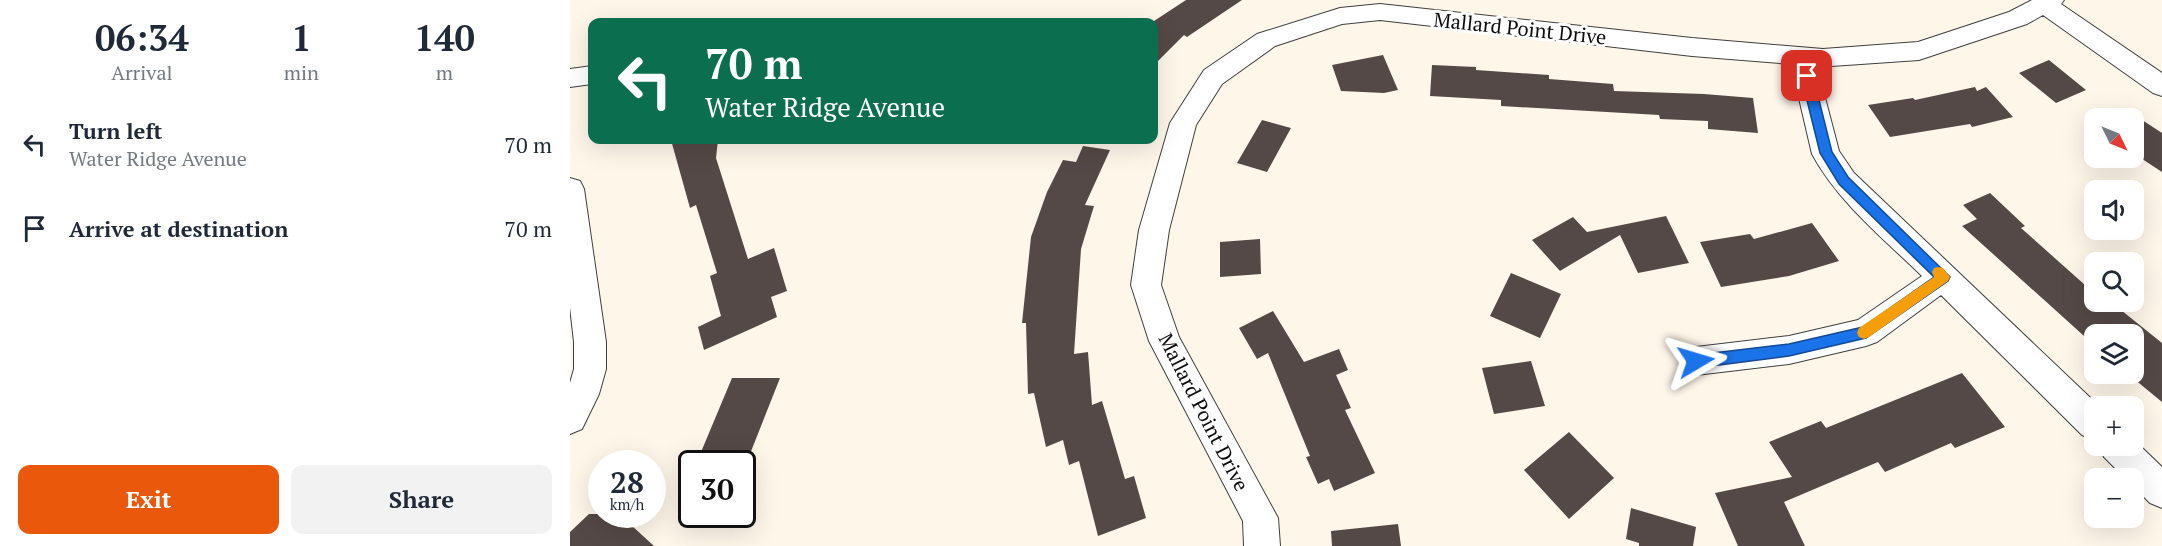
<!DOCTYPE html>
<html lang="en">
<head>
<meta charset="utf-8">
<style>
  body { margin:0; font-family:"PT Serif",serif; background:#f2f2f3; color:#1f2937; height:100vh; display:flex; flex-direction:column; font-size:22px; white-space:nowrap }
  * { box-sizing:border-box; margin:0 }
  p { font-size:20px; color:#747a83 }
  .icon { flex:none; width:33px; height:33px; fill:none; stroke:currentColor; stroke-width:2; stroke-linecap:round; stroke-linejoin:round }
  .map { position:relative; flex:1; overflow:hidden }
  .sheet { display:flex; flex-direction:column; background:#fff; width:570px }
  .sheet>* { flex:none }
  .guide { position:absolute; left:18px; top:18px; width:570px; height:126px; border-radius:12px; box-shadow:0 6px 24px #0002; background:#0b6e4f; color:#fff; overflow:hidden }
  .needle { width:39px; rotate:133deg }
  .fabs { position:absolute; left:1514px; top:108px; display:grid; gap:12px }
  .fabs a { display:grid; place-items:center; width:60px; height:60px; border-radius:12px; background:#fff; box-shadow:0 6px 24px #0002; font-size:30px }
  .speed { position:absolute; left:18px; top:450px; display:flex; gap:12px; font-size:30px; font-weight:700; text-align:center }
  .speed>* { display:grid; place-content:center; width:78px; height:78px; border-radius:50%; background:#fff; box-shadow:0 6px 24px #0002; line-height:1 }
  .speed small { font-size:15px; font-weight:400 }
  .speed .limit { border:3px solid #111; border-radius:9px; background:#fff; color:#111 }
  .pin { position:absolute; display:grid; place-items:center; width:51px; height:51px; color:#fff; margin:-26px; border-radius:12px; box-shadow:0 3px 9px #0006 }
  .me { position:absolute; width:66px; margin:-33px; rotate:83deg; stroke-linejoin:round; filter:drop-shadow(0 0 4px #0008) }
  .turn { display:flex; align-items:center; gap:21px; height:126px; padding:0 18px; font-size:27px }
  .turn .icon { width:78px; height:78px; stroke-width:2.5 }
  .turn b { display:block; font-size:42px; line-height:51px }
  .eta { display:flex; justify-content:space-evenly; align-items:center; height:102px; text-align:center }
  .eta b { font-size:36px; font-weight:800; line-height:42px }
  .button { display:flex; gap:12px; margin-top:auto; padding:12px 18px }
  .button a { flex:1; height:69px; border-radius:12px; background:#ea580c; color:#fff; font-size:24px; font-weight:800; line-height:69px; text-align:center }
  .button a+a { background:#f2f2f3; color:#1f2937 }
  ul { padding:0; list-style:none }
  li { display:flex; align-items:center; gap:18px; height:84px; padding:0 18px }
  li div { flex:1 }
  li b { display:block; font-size:22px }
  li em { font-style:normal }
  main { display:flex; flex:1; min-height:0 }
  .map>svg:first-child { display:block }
  .building { fill:#554947 }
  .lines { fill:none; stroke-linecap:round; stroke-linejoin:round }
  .street-casing { stroke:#3f3f3f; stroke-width:2 }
  .street { fill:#fff; fill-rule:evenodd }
  .route { fill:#1a73e8; stroke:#114b97; stroke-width:1.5 }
  .slow { fill:#f59e0b }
  .labels { text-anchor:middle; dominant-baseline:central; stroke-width:6; stroke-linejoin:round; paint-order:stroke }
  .street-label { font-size:20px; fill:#0c0c0c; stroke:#fff }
</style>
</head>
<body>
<main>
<section class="sheet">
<div class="eta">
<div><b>06:34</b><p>Arrival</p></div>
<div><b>1</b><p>min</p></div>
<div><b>140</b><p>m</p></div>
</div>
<ul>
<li><svg class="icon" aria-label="left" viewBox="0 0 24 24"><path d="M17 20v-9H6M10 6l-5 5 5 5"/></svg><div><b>Turn left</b><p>Water Ridge Avenue</p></div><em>70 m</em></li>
<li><svg class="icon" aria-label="arrive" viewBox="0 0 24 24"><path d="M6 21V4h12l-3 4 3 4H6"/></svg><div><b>Arrive at destination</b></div><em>70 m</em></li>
</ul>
<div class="button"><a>Exit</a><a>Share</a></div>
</section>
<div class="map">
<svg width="1592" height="546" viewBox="0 0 1592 546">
  <rect width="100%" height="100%" fill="#fff6ea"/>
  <path class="building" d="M 616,0 L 672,0 L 617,37 L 614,35 L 584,65 L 584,21 Z
    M 813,55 L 828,90 L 814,93 L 771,91 L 762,65 Z
    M 1479,60 L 1516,90 L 1486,103 L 1449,73 Z
    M 862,65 L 906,67 L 906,70 L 979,75 L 979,79 L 1043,84 L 1044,91 L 1134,94 L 1183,98 L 1188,133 L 1138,129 L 1138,121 L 1090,119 L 1089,115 L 931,106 L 931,100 L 860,96 Z
    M 1405,87 L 1407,91 L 1416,87 L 1443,117 L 1402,127 L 1400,124 L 1320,137 L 1298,105 L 1343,98 L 1345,100 Z
    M 1563,114 L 1592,133 L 1592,172 L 1563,153 Z
    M 692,120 L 721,128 L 697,172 L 667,163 Z
    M 101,140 L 148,140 L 146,158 L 178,259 L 204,248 L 217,291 L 201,297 L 207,317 L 134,350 L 128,327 L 151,316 L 140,276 L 147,273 L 126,205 L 120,208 Z
    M 513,146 L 540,150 L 515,205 L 524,206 L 511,249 L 504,354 L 518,352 L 522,405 L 532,401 L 555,479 L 564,476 L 576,518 L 528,536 L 509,461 L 499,465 L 493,440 L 476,447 L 464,393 L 458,394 L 456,323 L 452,323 L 461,237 L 477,192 L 493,160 L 506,162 Z
    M 1420,193 L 1455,226 L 1451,228 L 1524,293 L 1524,302 L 1541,302 L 1592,343 L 1592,402 L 1558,374 L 1563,374 L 1563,334 L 1524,334 L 1524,345 L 1392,226 L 1407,219 L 1393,205 Z
    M 1096,216 L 1119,263 L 1068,273 L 1050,235 L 990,271 L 962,240 L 1003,217 L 1017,232 Z
    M 1242,223 L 1269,261 L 1219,276 L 1151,287 L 1130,242 L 1180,234 L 1184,239 Z
    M 690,239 L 691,274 L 650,277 L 650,242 Z
    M 941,273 L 991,294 L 970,338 L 920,316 Z
    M 703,311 L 734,362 L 769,349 L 778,370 L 766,375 L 781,408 L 775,410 L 805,473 L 764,491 L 759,479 L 748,484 L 736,457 L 740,456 L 698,353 L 687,359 L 669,328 Z
    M 961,361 L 975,406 L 924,414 L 912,368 Z
    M 1392,373 L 1435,427 L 1385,448 L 1381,443 L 1315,472 L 1308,462 L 1214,502 L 1235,546 L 1168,546 L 1145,493 L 1222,477 L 1199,442 L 1251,421 L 1256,428 Z
    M 162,378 L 210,378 L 176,464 L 126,464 Z
    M 999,432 L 1044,478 L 999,519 L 954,470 Z
    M 1061,508 L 1126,527 L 1123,546 L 1069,546 L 1069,543 L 1056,539 Z
    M 19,514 L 49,514 L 84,546 L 0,546 L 0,532 Z
    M 828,524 L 831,546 L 762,546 L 761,531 Z"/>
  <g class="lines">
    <g class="street-casing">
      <path id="street" d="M 1462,0 L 1494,0 L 1491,4 L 1592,73 L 1592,96 L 1583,93 L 1473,15 L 1457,24 L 1349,60 L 1247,67 L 1269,151 L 1284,173 L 1529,406 L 1524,406 L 1524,440 L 1512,435 L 1371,295 L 1307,342 L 1296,346 L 1219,364 L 1126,375 L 1115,371 L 1110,361 L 1115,351 L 1126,347 L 1219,336 L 1288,320 L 1352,276 C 1313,238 1268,202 1242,154 L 1221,64 L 1122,56 L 810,20 L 772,24 L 705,46 L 652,84 L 626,125 L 599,230 L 591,285 L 609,337 L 708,518 L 710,546 L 674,546 L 673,521 L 579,341 L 561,285 L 569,230 L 600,123 L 634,70 L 687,34 L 770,8 L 810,4 L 1122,38 L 1253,49 L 1348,42 L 1439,12 Z
        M 22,66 L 22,84 L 0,87 L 0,69 Z
        M 0,178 L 10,181 L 14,189 L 36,342 L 36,369 L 29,394 L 12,429 L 0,434 L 0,383 L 4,369 L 4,342 L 0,307 Z
        M 1563,439 L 1592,467 L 1592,508 L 1580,503 L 1563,486 L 1563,478 L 1555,478 L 1534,457 L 1529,446 L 1563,446 Z"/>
    </g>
    <use href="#street" class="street"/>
  </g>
  <path class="route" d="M 1237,72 L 1243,76 L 1262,152 L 1278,177 L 1380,277 L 1378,281 L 1296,338 L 1219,356 L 1126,368 L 1121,366 L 1119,361 L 1121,357 L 1126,355 L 1219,344 L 1293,327 L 1364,277 L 1269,184 L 1250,153 L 1231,76 Z"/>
  <path class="slow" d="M 1368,267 L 1373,268 L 1380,277 L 1378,281 L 1299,337 L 1294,339 L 1289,337 L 1287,333 L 1289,328 L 1364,277 L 1362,272 L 1364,268 Z"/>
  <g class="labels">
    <g class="street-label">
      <text transform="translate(950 28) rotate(6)">Mallard Point Drive</text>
      <text transform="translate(634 412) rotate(63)">Mallard Point Drive</text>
    </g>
  </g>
</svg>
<div class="fabs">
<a><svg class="needle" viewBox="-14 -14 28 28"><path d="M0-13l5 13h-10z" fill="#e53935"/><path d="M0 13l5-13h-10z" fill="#747a83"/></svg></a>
<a><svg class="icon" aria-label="sound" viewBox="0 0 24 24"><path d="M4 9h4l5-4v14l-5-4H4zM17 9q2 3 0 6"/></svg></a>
<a><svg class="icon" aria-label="search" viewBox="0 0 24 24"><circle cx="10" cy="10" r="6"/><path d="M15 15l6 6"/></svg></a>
<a><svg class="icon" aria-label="layers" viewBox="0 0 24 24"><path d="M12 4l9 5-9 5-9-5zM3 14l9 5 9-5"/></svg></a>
<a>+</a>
<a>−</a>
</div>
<div class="speed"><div>28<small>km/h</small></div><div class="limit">30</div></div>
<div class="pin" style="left:1237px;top:76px;background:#d93025"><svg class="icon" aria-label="arrive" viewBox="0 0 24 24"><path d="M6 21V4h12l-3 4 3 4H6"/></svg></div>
<svg class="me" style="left:1126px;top:361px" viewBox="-20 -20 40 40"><path d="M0-17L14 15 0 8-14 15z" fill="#1a73e8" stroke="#fff" stroke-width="4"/></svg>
<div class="guide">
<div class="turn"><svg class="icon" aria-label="left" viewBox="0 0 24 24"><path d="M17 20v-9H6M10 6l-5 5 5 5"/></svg><div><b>70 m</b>Water Ridge Avenue</div></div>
</div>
</div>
</main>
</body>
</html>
